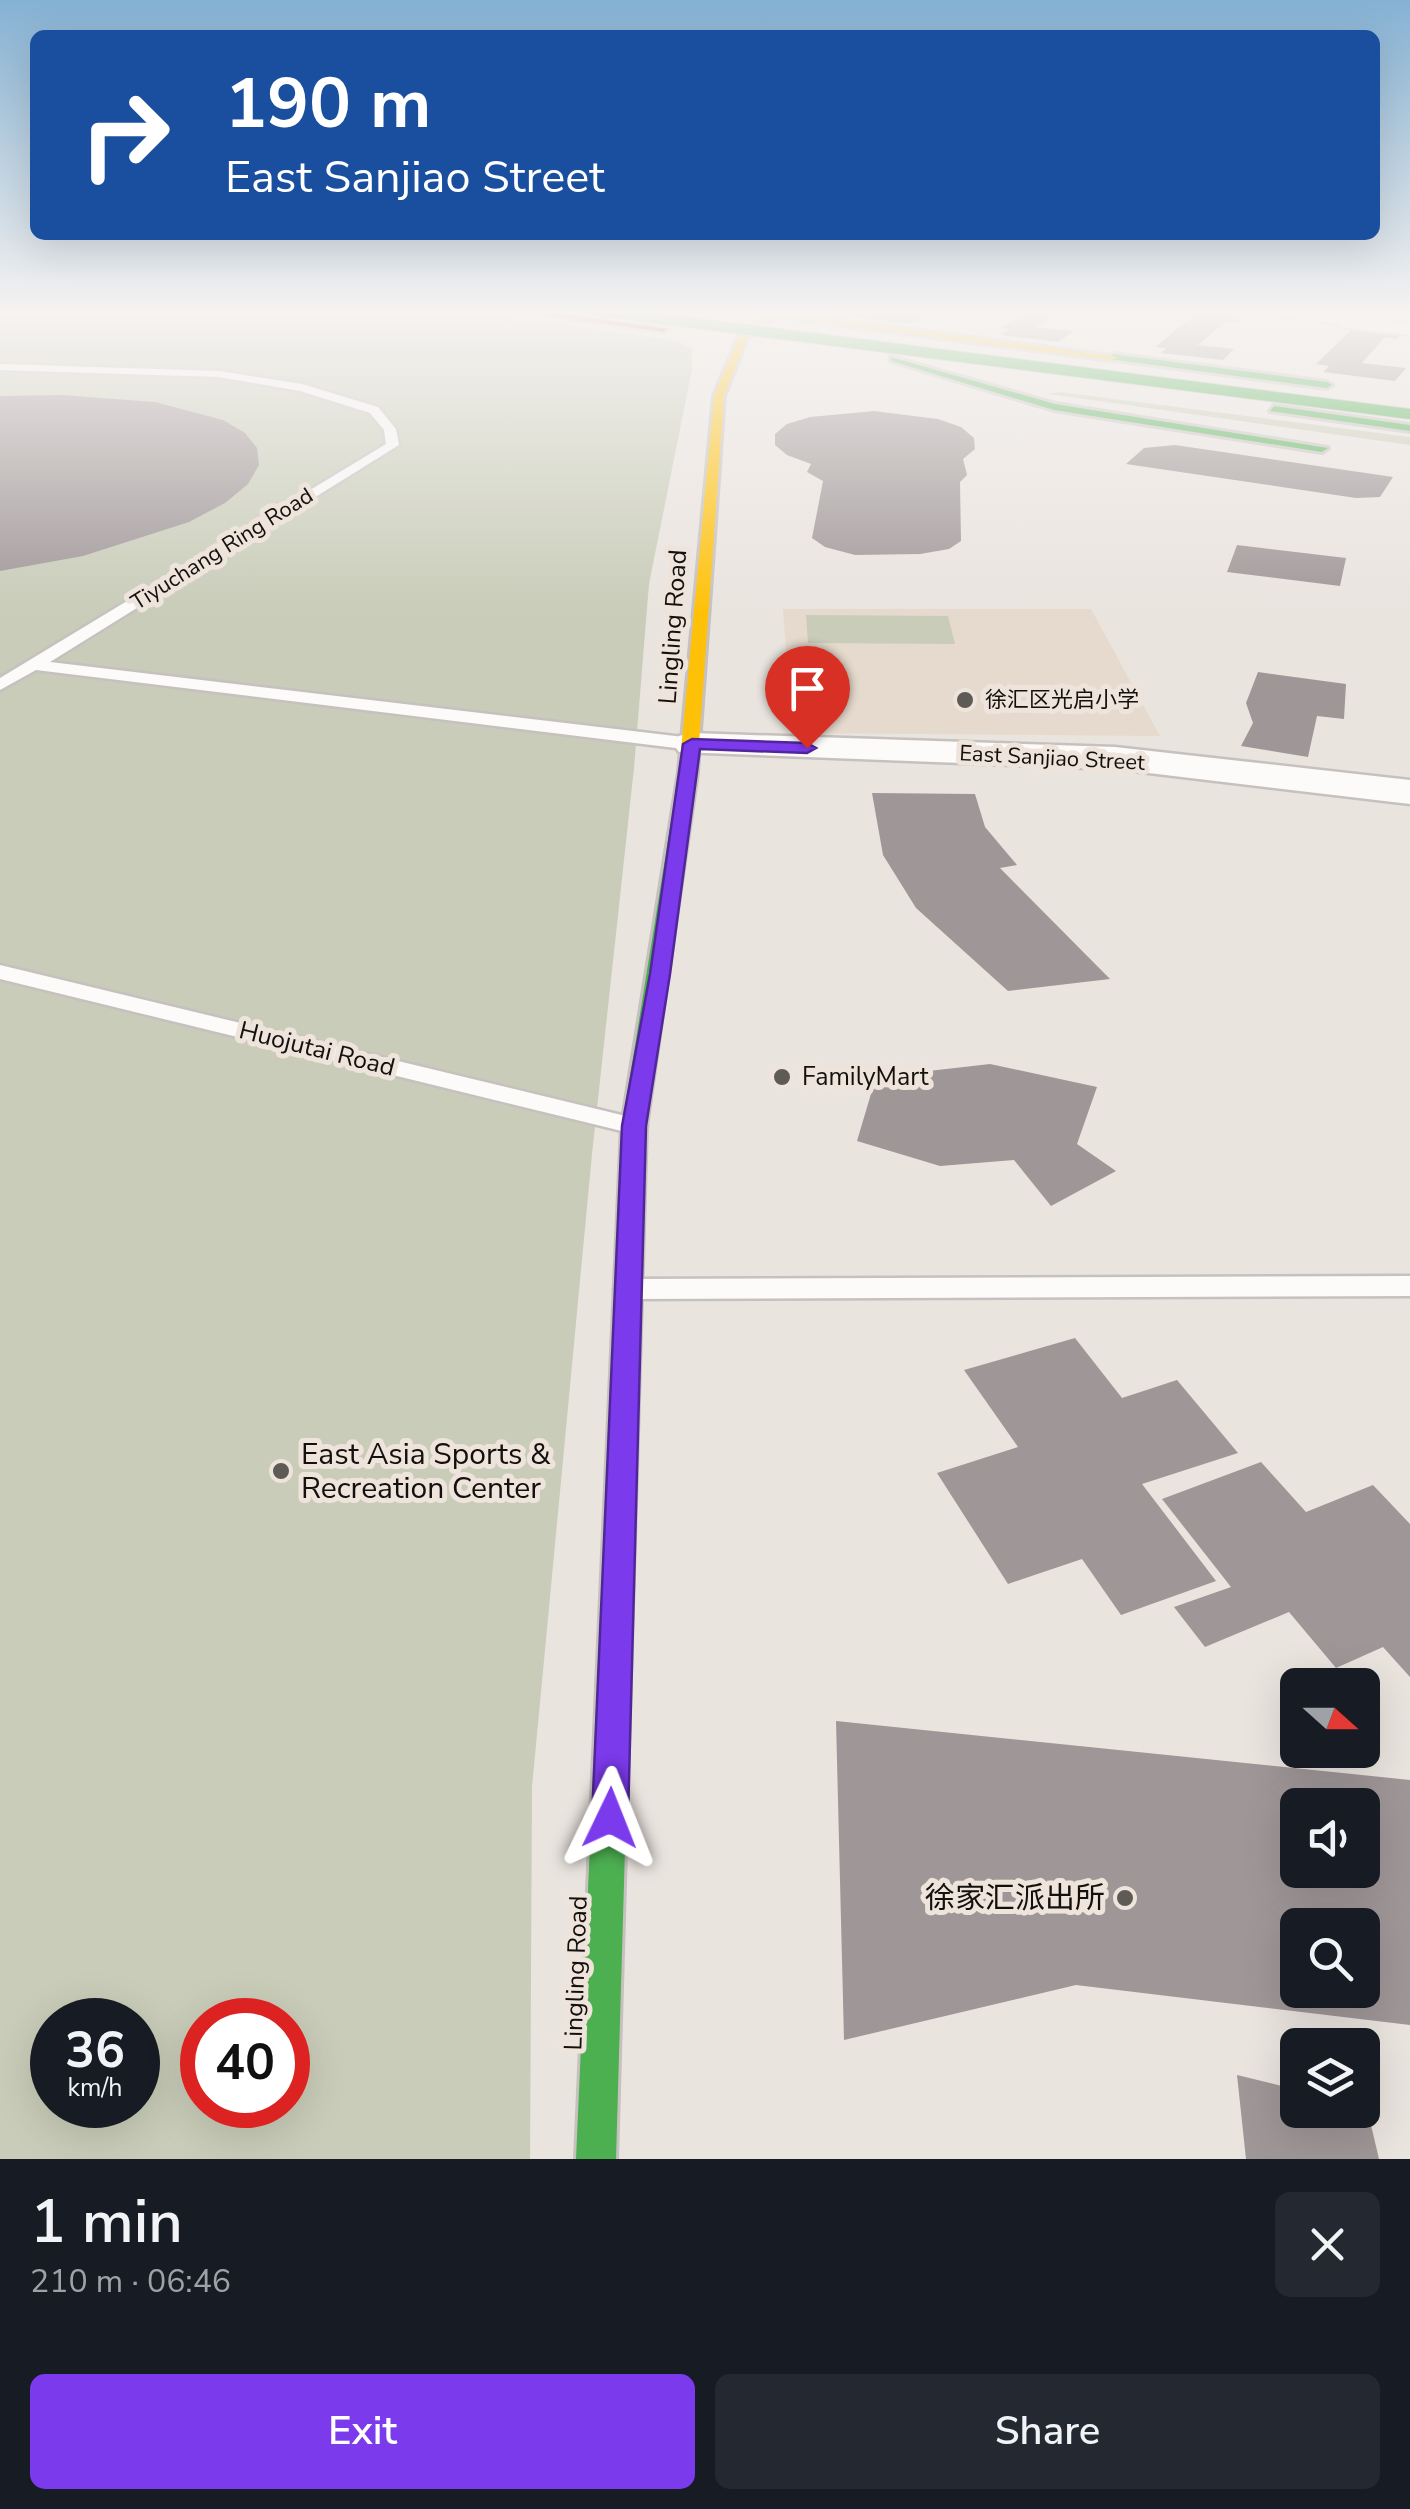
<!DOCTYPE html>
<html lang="en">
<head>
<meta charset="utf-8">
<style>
  body { margin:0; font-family:"Nunito Sans","Noto Sans SC",sans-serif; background:#242831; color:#f1f3f6; height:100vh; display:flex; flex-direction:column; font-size:38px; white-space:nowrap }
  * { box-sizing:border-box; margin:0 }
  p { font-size:32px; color:#9ea1a6 }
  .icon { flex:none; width:55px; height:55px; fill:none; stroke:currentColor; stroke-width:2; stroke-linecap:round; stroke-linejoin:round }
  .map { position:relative; height:2159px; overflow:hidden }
  .drawer { display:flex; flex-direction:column; background:#171b24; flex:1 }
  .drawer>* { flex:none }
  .hud { position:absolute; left:30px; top:30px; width:1350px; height:210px; border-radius:15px; box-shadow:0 10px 40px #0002; background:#1a4fa0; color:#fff; overflow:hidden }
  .needle { width:65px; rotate:111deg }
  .fabs { position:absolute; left:1280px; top:1668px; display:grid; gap:20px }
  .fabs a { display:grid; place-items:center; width:100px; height:100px; border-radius:15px; background:#171b24; box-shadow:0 10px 40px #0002; font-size:50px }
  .speed { position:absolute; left:30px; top:1998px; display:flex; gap:20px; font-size:50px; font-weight:700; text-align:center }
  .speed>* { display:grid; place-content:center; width:130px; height:130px; border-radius:50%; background:#171b24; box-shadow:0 10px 40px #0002; line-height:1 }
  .speed small { font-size:25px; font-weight:400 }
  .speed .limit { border:15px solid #d22; background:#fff; color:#111 }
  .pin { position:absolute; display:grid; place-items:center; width:85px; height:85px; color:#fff; margin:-102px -42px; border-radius:50% 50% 50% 0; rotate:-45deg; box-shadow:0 0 10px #0007 }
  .pin .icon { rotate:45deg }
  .me { position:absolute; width:110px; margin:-55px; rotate:2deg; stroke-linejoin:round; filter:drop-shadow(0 0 8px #0008) }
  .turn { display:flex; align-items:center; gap:35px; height:210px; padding:0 30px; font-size:45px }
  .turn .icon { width:130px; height:130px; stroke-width:2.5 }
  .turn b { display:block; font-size:70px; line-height:85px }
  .round { display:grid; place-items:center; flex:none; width:105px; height:105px; border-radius:15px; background:#242831 }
  .head { display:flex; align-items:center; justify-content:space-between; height:170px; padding:0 30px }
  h1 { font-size:60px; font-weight:600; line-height:75px }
  .cta { display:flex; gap:20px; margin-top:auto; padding:20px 30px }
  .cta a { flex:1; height:115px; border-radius:15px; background:#7c3aed; color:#fff; font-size:40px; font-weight:600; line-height:115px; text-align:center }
  .cta a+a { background:#242831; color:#f1f3f6 }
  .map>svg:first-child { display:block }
  .education { fill:#e5dacd }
  .green { fill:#c8ccb8; fill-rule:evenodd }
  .building { fill:#9f9697; fill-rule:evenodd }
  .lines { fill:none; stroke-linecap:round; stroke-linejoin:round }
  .lane-casing { stroke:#c6c1be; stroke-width:5 }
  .street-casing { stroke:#c6c1be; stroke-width:5 }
  .fast-casing { stroke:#c6c1be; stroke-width:6 }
  .slow-casing { stroke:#c6c1be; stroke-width:6 }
  .jam-casing { stroke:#c6c1be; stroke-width:6 }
  .lane { fill:#fcfbfa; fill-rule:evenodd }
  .street { fill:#fcfbfa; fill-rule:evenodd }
  .fast { fill:#4caf50; fill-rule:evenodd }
  .slow { fill:#ffc107; fill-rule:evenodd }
  .jam { fill:#c62828; fill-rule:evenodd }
  .fast-bridge-casing { stroke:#c6c1be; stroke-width:12; stroke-linecap:butt }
  .fast-bridge { stroke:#4caf50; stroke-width:10 }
  .route { fill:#7c3aed; stroke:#51269a; stroke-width:2.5 }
  .poi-dot { fill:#5e5a56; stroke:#eee4db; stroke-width:4 }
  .labels { text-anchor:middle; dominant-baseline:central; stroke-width:10; stroke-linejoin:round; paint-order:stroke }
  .far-street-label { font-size:22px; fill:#13100d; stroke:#eee4db }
  .far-poi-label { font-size:22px; fill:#13100d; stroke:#eee4db; text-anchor:start }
  .street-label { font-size:25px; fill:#13100d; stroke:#eee4db }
  .poi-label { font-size:25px; fill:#13100d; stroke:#eee4db; text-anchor:start }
  .near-poi-label { font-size:30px; fill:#13100d; stroke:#eee4db; text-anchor:start }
</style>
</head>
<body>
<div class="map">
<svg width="1410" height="2159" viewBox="0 0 1410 2159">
  <rect width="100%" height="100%" fill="#eae4df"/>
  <path class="education" d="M 783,609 L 1091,609 L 1160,736 L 792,733 Z"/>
  <path class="green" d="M 0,311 L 466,311 L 678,341 L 692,349 L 692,369 L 649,584 L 634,768 L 592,1154 L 532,1787 L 530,2159 L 0,2159 ZM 52,2020 L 138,2020 L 138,2105 L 52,2105 ZM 202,2020 L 288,2020 L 288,2105 L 202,2105 Z
    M 1060,392 L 1410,437 L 1410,445 L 1049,394 Z
    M 806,615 L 948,616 L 955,644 L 808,643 Z"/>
  <path class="building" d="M 862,311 L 901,311 L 927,314 L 910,324 L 852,317 Z
    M 1027,311 L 1060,311 L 1036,327 L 1074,331 L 1058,342 L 1001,335 L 1010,329 L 1000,328 Z
    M 1198,312 L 1243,317 L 1238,322 L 1226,321 L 1198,345 L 1234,349 L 1223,360 L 1161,353 L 1166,348 L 1155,347 Z
    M 1352,329 L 1401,334 L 1397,339 L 1385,337 L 1362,363 L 1406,368 L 1395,381 L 1323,372 L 1329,366 L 1316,364 Z
    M 62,395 L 155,402 L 223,420 L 245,433 L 257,448 L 259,465 L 248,484 L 225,503 L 189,522 L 83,556 L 0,571 L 0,396 Z
    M 874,411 L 938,419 L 961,427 L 974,438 L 975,449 L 963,459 L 967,475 L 960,482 L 961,541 L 949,549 L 920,554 L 855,555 L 825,547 L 812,538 L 823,481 L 807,472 L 811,464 L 787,455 L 775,445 L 775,434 L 787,424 L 810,417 Z
    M 1175,445 L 1393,477 L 1380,497 L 1356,498 L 1126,464 L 1144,448 Z
    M 1237,545 L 1346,558 L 1340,586 L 1227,572 Z
    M 1258,672 L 1346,684 L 1344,719 L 1317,716 L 1308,757 L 1241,746 L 1253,723 L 1246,703 Z
    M 872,793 L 975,794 L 985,827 L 1017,865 L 1000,868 L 1110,979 L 1008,991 L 916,908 L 883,855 Z
    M 990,1064 L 1097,1087 L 1077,1144 L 1116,1171 L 1051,1206 L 1014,1160 L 940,1166 L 857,1141 L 876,1077 Z
    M 1075,1338 L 1122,1398 L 1177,1380 L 1238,1453 L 1142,1484 L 1216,1581 L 1121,1615 L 1082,1559 L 1008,1584 L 937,1473 L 1018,1447 L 964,1370 Z
    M 1261,1462 L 1306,1512 L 1373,1485 L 1410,1524 L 1410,1677 L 1383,1647 L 1336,1668 L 1289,1612 L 1205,1647 L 1174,1607 L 1231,1587 L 1162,1499 Z
    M 836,1721 L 1410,1780 L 1410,2025 L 1076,1985 L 844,2040 ZM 1298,1805 L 1362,1805 L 1362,1870 L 1298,1870 ZM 1298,1925 L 1362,1925 L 1362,1990 L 1298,1990 Z
    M 1237,2075 L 1298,2090 L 1298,2110 L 1367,2108 L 1379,2159 L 1246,2159 Z"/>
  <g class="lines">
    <g class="lane-casing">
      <path id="lane" d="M 1241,311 L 1274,311 L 1353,322 L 1348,325 Z
        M 0,364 L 219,371 L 302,384 L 378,407 L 396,429 L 399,445 L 50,662 L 692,738 L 701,744 L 692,750 L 36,670 L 0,690 L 0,678 L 386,444 L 384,430 L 370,413 L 300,391 L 219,377 L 0,370 Z
        M 0,965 L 634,1118 L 647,1126 L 634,1134 L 0,979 Z
        M 1410,1276 L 1410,1296 L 628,1299 L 618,1296 L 614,1289 L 618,1282 L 628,1279 Z"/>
    </g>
    <g class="street-casing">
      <path id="street" d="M 1348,316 L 1410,323 L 1410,335 L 1340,327 L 1337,322 L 1340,317 Z
        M 692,733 L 1115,747 L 1410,780 L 1410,804 L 1115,769 L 679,752 L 673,744 L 679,736 Z"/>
    </g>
    <g class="fast-casing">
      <path id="fast" d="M 1113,354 L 1327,382 L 1332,385 L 1327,388 L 1109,359 Z
        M 891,357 L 1055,404 L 1328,448 L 1322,452 L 1054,410 L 891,361 Z
        M 1274,406 L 1410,425 L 1410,431 L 1270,411 Z
        M 688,767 L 697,772 L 646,1126 L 616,2159 L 576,2159 L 622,1126 L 679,772 Z"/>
    </g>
    <g class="slow-casing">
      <path id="slow" d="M 745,311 L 771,311 L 1118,357 L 1113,360 L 775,317 L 747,339 L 724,396 L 697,772 L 688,777 L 679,772 L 714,396 L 738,338 L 765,316 Z"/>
    </g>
    <g class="jam-casing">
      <path id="jam" d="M 514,311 L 541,311 L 669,329 L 664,332 Z"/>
    </g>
    <use href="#lane" class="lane"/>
    <use href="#street" class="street"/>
    <use href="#fast" class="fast"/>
    <use href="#slow" class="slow"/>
    <use href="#jam" class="jam"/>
    <g class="fast-bridge-casing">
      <path id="fast-bridge" d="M 600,311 L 1410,414"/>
    </g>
    <use href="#fast-bridge" class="fast-bridge"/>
  </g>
  <linearGradient id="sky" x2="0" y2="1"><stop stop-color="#85b1d3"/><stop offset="0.51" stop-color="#f6f3f1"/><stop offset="1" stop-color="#f6f3f1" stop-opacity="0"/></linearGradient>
  <rect width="1410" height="613" fill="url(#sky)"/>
  <path class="route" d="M 692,739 L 807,743 L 816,748 L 807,753 L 700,749 L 670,974 L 646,1126 L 628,1818 L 623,1829 L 610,1834 L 597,1829 L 592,1818 L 622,1126 L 650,974 L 683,744 Z"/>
  <g class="poi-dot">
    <circle cx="965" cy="700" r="10"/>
    <circle cx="782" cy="1077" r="10"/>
    <circle cx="281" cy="1471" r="10"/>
    <circle cx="1125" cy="1898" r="10"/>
  </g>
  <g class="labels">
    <g class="far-street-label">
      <text transform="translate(222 549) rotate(-32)">Tiyuchang Ring Road</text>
      <text transform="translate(1052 758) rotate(3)">East Sanjiao Street</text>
    </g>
    <g class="far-poi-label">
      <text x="985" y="700">徐汇区光启小学</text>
    </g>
    <g class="street-label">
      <text transform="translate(673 627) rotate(-86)">Lingling Road</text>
      <text transform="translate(317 1049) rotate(14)">Huojutai Road</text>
      <text transform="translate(576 1973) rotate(-88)">Lingling Road</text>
    </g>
    <g class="poi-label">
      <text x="802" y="1077">FamilyMart</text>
    </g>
    <g class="near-poi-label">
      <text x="301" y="1454">East Asia Sports &amp;<tspan x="301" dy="34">Recreation Center</tspan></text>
      <text x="1105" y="1898" text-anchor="end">徐家汇派出所</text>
    </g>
  </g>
</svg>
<div class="fabs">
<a><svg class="needle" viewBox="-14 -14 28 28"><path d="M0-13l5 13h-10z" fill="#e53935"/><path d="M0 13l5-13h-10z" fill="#9ea1a6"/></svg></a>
<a><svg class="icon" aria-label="sound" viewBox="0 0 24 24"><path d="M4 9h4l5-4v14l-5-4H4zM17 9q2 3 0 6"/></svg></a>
<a><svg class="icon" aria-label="search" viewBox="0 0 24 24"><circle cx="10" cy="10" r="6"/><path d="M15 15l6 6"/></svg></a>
<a><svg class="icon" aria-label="layers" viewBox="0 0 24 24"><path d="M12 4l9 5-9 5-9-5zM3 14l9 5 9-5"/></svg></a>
</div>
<div class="speed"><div>36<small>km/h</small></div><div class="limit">40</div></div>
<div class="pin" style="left:807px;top:748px;background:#d93025"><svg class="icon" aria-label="arrive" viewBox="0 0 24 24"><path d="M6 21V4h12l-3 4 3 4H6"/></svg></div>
<svg class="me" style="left:610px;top:1818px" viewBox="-20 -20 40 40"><path d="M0-17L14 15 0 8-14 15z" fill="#7c3aed" stroke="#fff" stroke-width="4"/></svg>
<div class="hud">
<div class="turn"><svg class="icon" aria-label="right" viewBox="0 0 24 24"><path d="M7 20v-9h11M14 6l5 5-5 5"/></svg><div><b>190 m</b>East Sanjiao Street</div></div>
</div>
</div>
<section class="drawer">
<div class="head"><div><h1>1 min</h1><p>210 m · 06:46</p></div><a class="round"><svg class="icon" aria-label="close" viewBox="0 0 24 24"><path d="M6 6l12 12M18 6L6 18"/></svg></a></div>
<div class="cta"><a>Exit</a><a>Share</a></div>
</section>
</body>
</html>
